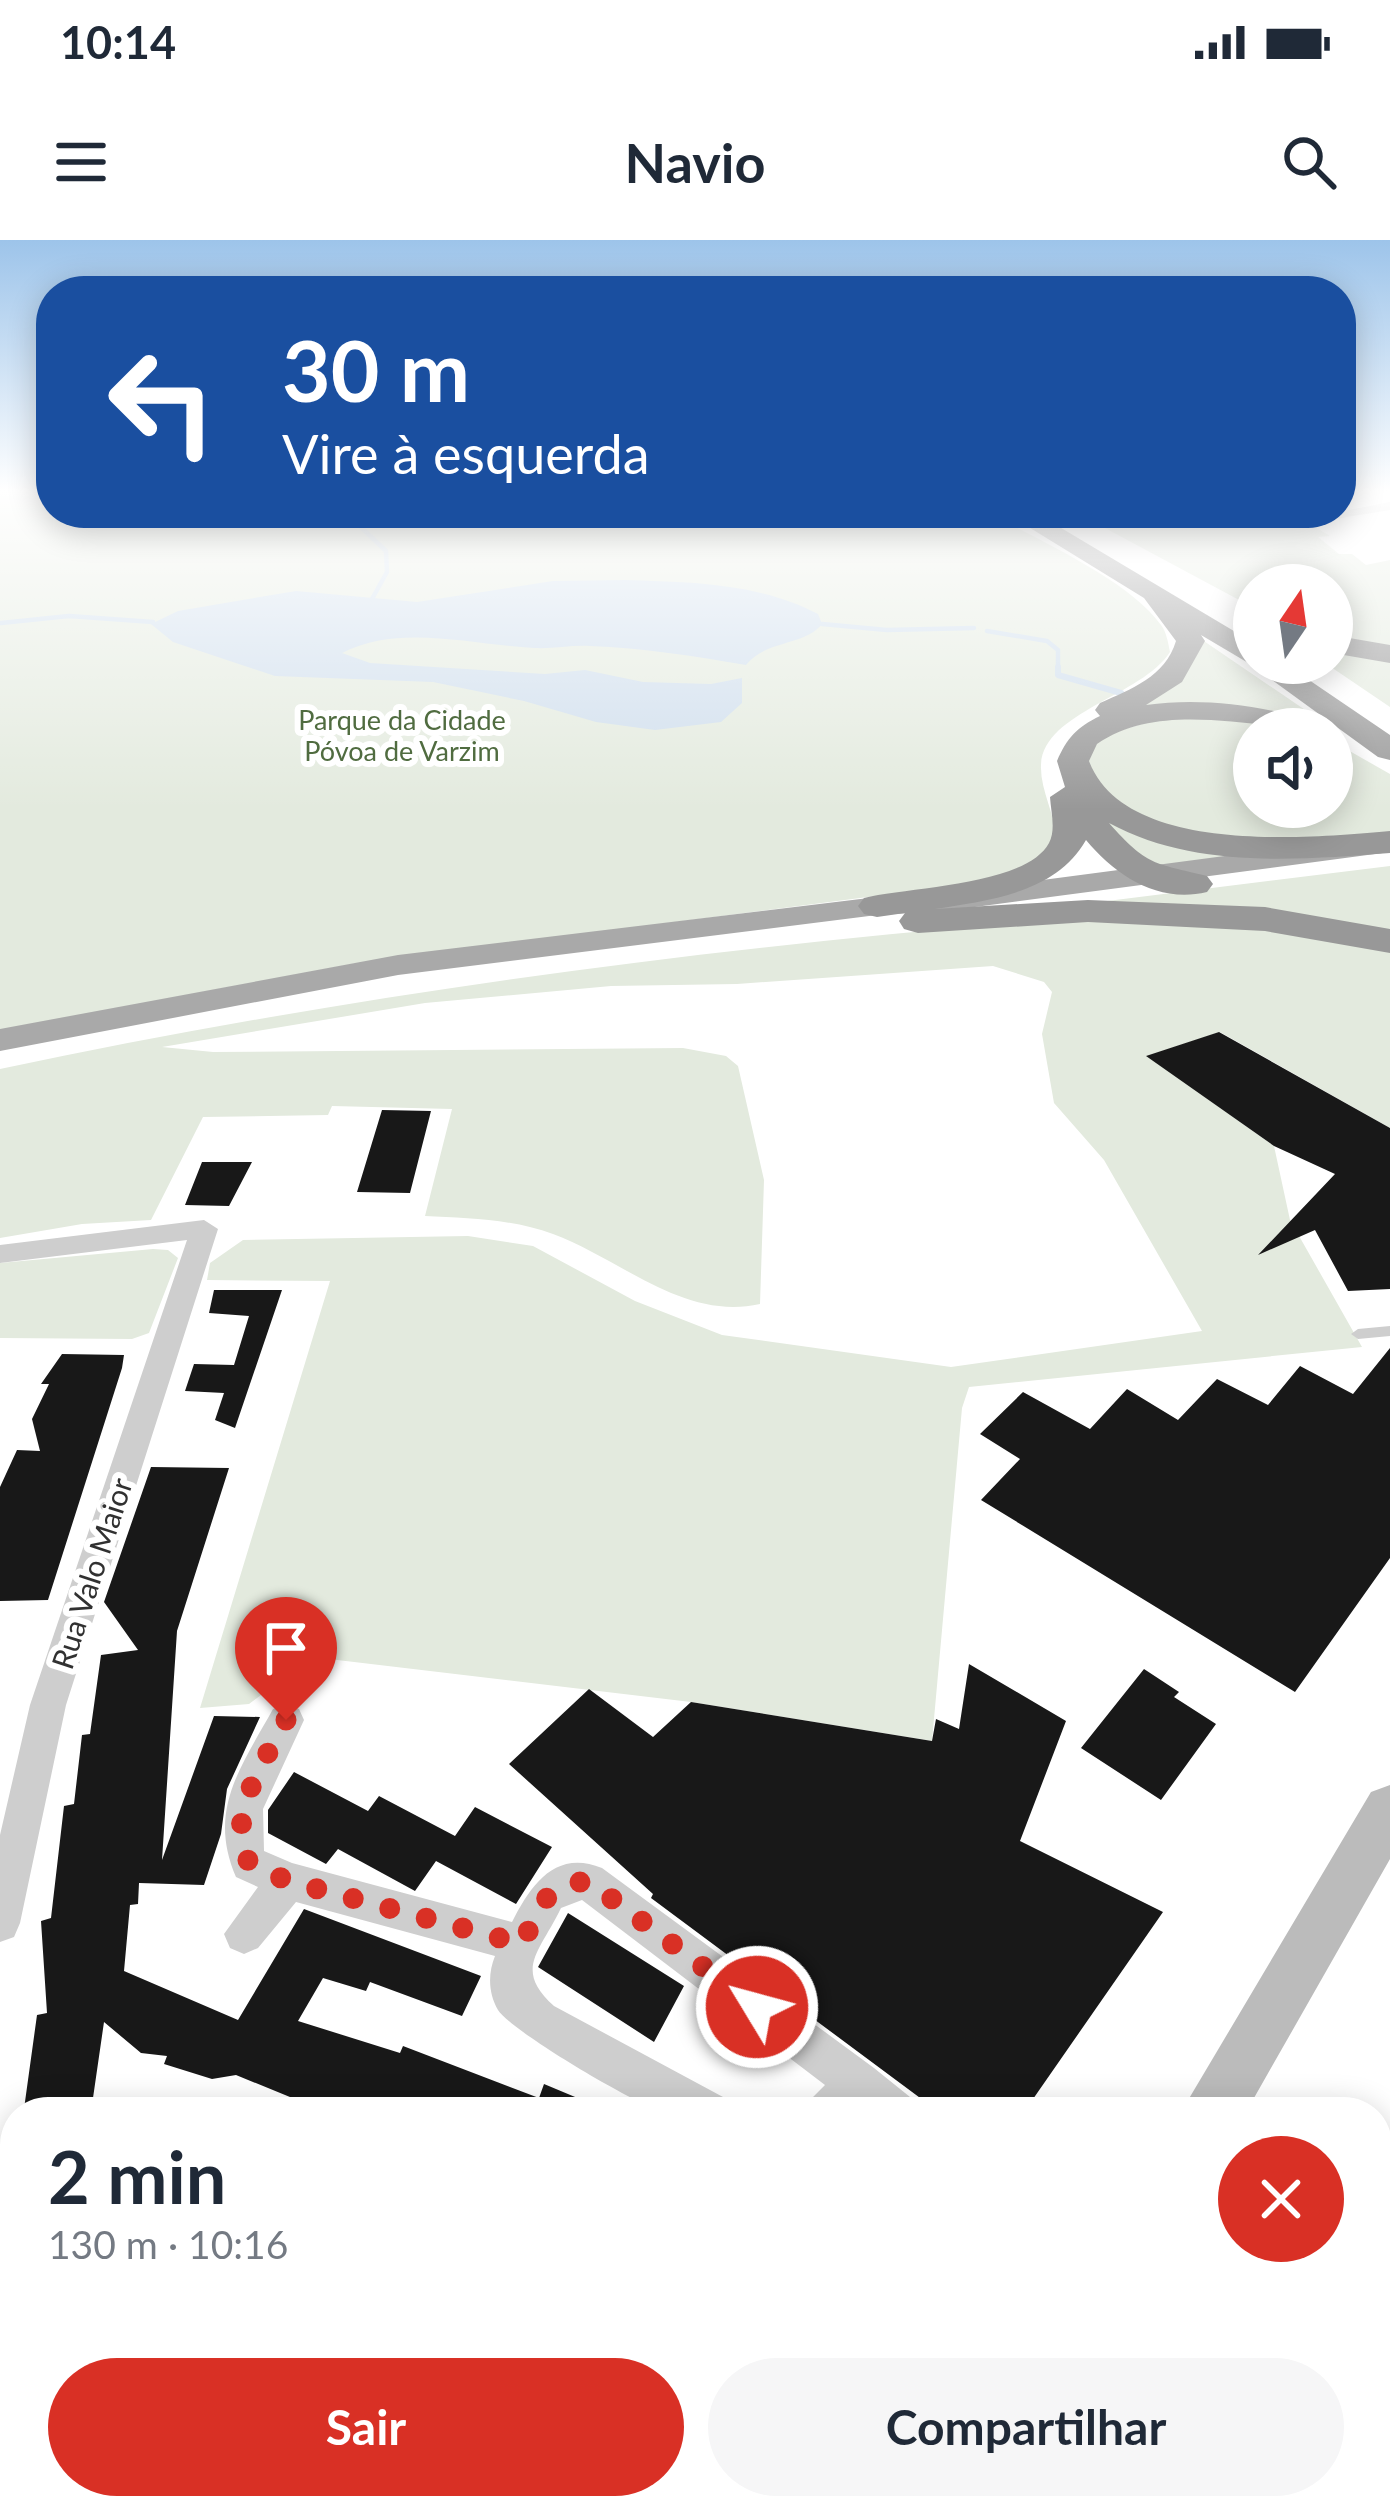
<!DOCTYPE html>
<html lang="pt">
<head>
<meta charset="utf-8">
<style>
  body { margin:0; font-family:Lato,sans-serif; background:#f6f6f7; color:#1f2937; height:100vh; display:flex; flex-direction:column; font-size:45px; white-space:nowrap }
  * { box-sizing:border-box; margin:0 }
  p { font-size:39px; color:#747a83 }
  .icon { flex:none; width:66px; height:66px; fill:none; stroke:currentColor; stroke-width:2; stroke-linecap:round; stroke-linejoin:round }
  .map { position:relative; flex:1; overflow:hidden }
  .side { position:absolute; left:0px; top:1857px; width:1392px; height:423px; display:flex; flex-direction:column; background:#fff; border-radius:48px 48px 0 0; box-shadow:0 6px 30px #0003 }
  .side>* { flex:none }
  .top-card { position:absolute; left:36px; top:36px; width:1320px; height:252px; border-radius:48px; box-shadow:0 6px 30px #0003; background:#1a4fa0; color:#fff; overflow:hidden }
  .needle { width:78px; rotate:13deg }
  .buttons { position:absolute; left:1233px; top:324px; display:grid; gap:24px }
  .buttons a { display:grid; place-items:center; width:120px; height:120px; border-radius:50%; background:#fff; box-shadow:0 6px 30px #0003; font-size:60px }
  .pin { position:absolute; display:grid; place-items:center; width:102px; height:102px; color:#fff; margin:-123px -51px; border-radius:50% 50% 50% 0; rotate:-45deg; box-shadow:0 0 12px #0007 }
  .pin .icon { rotate:45deg }
  .me { position:absolute; width:132px; margin:-66px; rotate:307deg; stroke-linejoin:round; filter:drop-shadow(0 0 9px #0008) }
  .turn { display:flex; align-items:center; gap:42px; height:252px; padding:0 48px; font-size:54px }
  .turn .icon { width:156px; height:156px; stroke-width:2.5 }
  .turn b { display:block; font-size:84px; line-height:102px }
  .round { display:grid; place-items:center; flex:none; width:126px; height:126px; border-radius:63px; background:#f6f6f7 }
  .headline { display:flex; align-items:center; justify-content:space-between; height:204px; padding:0 48px }
  h1 { font-size:72px; font-weight:700; line-height:90px }
  .cta { display:flex; gap:24px; margin-top:auto; padding:24px 48px }
  .cta a { flex:1; height:138px; border-radius:72px; background:#d93025; color:#fff; font-size:48px; font-weight:700; line-height:138px; text-align:center }
  .cta a+a { background:#f6f6f7; color:#1f2937 }
  .status { display:flex; justify-content:space-between; align-items:center; height:84px; padding:0 60px; background:#fff; direction:ltr }
  .status svg { height:33px; fill:currentColor }
  header { display:flex; justify-content:space-between; align-items:center; height:156px; padding:0 48px; background:#fff; font-size:54px; font-weight:700 }
  .map>svg:first-child { display:block }
  .green { fill:#e3eade }
  .water { fill:#ceddec }
  .lines { fill:none; stroke-linecap:round; stroke-linejoin:round }
  .stream-far1 { stroke:#ceddec; stroke-width:4.5 }
  .stream { stroke:#ceddec; stroke-width:6 }
  .building { fill:#181818 }
  .lane { fill:#cecece; fill-rule:evenodd }
  .street { fill:#cecece; fill-rule:evenodd }
  .secondary { fill:#bbb; fill-rule:evenodd }
  .primary { fill:#a9a9a9; fill-rule:evenodd }
  .highway { fill:#989898; fill-rule:evenodd }
  .route { stroke:#d93025; stroke-width:21; stroke-dasharray:0 37.8 }
  .labels { text-anchor:middle; dominant-baseline:central; stroke-width:12; stroke-linejoin:round; paint-order:stroke }
  .far-park-label { font-size:27px; fill:#506c40; stroke:#fff }
  .street-label { font-size:30px; fill:#313131; stroke:#fff }
</style>
</head>
<body>
<div class="status"><b>10:14</b><svg viewBox="0 0 49 12"><path d="M0 12V9h3v3zM5 12V6h3v6zM10 12V3h3v9zM15 12V0h3v12zM26 1h20v11H26zM47 4h2v5h-2z"/></svg></div>
<header><svg class="icon" aria-label="menu" viewBox="0 0 24 24"><path d="M4 6h16M4 12h16M4 18h16"/></svg>Navio<svg class="icon" aria-label="search" viewBox="0 0 24 24"><circle cx="10" cy="10" r="6"/><path d="M15 15l6 6"/></svg></header>
<div class="map">
<svg width="1390" height="2279" viewBox="0 0 1390 2279">
  <rect width="100%" height="100%" fill="#fff"/>
  <path class="green" d="M 0,251 L 51,251 L 51,273 L 989,273 C 1038,300 1129,340 1161,385 C 1167,393 1168,403 1170,412 C 1142,456 1043,472 1041,525 C 1040,550 1055,573 1056,598 L 1034,623 L 999,640 L 352,724 L 0,790 Z
    M 1077,273 L 1292,273 L 1330,296 L 1318,297 L 1339,314 L 1352,314 L 1366,325 L 1390,320 L 1390,408 L 1332,398 L 1332,345 L 1254,345 L 1254,368 Z
    M 1198,397 L 1336,491 C 1263,466 1168,450 1095,485 C 1078,493 1062,506 1065,526 C 1067,547 1087,565 1104,575 C 1152,601 1203,601 1254,614 C 1234,620 1164,632 1144,626 C 1118,617 1102,588 1086,567 C 999,458 1196,488 1198,397 Z
    M 1332,407 L 1390,417 L 1390,467 L 1325,423 L 1332,423 Z
    M 1169,476 L 1258,481 L 1296,489 L 1254,489 L 1254,567 L 1332,567 L 1332,501 L 1390,534 L 1390,592 C 1349,595 1308,601 1267,601 C 1215,602 1089,580 1087,514 L 1105,495 Z
    M 1390,626 L 1390,691 L 1075,665 Z
    M 1077,678 L 1183,680 L 1390,706 L 1390,888 L 1220,792 L 1147,816 L 1274,906 L 1290,980 L 1362,1107 L 969,1147 L 962,1168 L 932,1501 L 691,1462 L 312,1417 L 249,1464 L 200,1468 L 330,1041 L 207,1040 L 210,1023 L 243,1000 L 468,996 L 533,1006 L 635,1061 L 722,1095 L 951,1127 L 1202,1091 L 1104,920 L 1054,863 L 1042,794 L 1052,752 L 1044,742 L 993,726 L 737,744 L 611,746 L 425,763 L 162,807 L 213,812 L 683,808 L 726,816 L 738,826 L 764,940 L 760,1064 C 683,1081 621,1019 553,994 C 513,979 467,978 425,976 L 452,869 L 332,866 L 328,875 L 203,877 L 151,980 L 82,984 L 0,998 L 0,829 C 354,754 716,706 1077,678 Z
    M 153,1009 L 168,1010 L 178,1018 L 149,1093 L 132,1099 L 0,1098 L 0,1023 Z"/>
  <path class="water" d="M 625,340 C 689,342 760,343 818,374 L 822,384 C 805,406 765,400 746,425 C 694,416 643,408 590,406 C 571,405 553,409 534,408 C 473,405 399,383 342,413 L 370,423 L 545,434 L 585,430 L 643,442 L 711,444 L 742,438 L 742,463 L 721,482 L 655,490 L 596,482 L 524,461 L 433,442 L 275,436 L 173,402 L 151,384 L 178,371 L 296,351 L 417,362 L 553,341 Z"/>
  <g class="lines">
    <path class="stream-far1" d="M 348,275 L 386,311 L 387,332 L 372,359
      M 1,383 L 69,376 L 153,382
      M 822,384 L 887,390 L 974,388
      M 987,391 L 1047,401 L 1058,410 L 1058,430"/>
    <path class="stream" d="M 1058,427 L 1058,435 L 1121,453"/>
  </g>
  <path class="building" d="M 1219,792 L 1390,888 L 1390,1049 L 1348,1051 L 1315,990 L 1258,1015 L 1335,934 L 1274,906 L 1146,816 Z
    M 382,870 L 431,871 L 410,953 L 357,952 Z
    M 202,922 L 252,922 L 229,966 L 185,965 Z
    M 214,1050 L 282,1050 L 235,1188 L 215,1180 L 224,1153 L 185,1151 L 194,1124 L 234,1125 L 249,1076 L 209,1073 Z
    M 1390,1108 L 1390,1318 L 1295,1452 L 981,1260 L 1020,1219 L 980,1194 L 1023,1152 L 1090,1189 L 1127,1149 L 1178,1180 L 1217,1139 L 1268,1165 L 1300,1126 L 1353,1154 Z
    M 62,1114 L 124,1115 L 122,1128 L 48,1360 L 0,1361 L 0,1247 L 17,1210 L 40,1211 L 32,1179 L 49,1144 L 41,1144 Z
    M 151,1227 L 229,1228 L 177,1391 L 162,1620 L 214,1476 L 260,1477 L 227,1549 L 221,1594 L 204,1645 L 139,1643 L 138,1664 L 130,1665 L 124,1731 L 238,1780 L 304,1669 L 481,1736 L 462,1776 L 370,1742 L 366,1751 L 323,1738 L 298,1781 L 400,1813 L 403,1806 L 539,1858 L 544,1844 L 611,1872 L 352,1872 L 310,1858 L 307,1864 L 236,1835 L 212,1839 L 164,1824 L 167,1816 L 141,1813 L 104,1782 L 93,1858 L 24,1869 L 37,1775 L 47,1773 L 41,1681 L 51,1678 L 64,1566 L 74,1564 L 82,1495 L 90,1494 L 101,1415 L 138,1410 L 104,1362 Z
    M 969,1424 L 1066,1481 L 1020,1601 L 1163,1672 L 1024,1872 L 939,1872 L 651,1658 L 653,1654 L 509,1524 L 589,1449 L 653,1497 L 691,1462 L 932,1501 L 936,1479 L 959,1489 Z
    M 1144,1429 L 1179,1452 L 1174,1457 L 1216,1484 L 1161,1560 L 1081,1508 Z
    M 294,1532 L 368,1571 L 379,1556 L 455,1596 L 475,1567 L 552,1607 L 516,1664 L 436,1621 L 415,1651 L 338,1609 L 326,1624 L 268,1593 L 268,1570 Z
    M 568,1673 L 684,1746 L 654,1802 L 538,1727 Z"/>
  <g class="lines">
    <path class="lane" d="M 1390,1086 L 1390,1096 L 1358,1099 L 1351,1094 L 1358,1089 Z"/>
    <path class="street" d="M 1390,262 L 1390,270 L 1310,283 L 1303,279 Z
      M 204,980 L 218,989 L 66,1465 L 20,1683 L 14,1697 L 0,1702 L 0,1595 L 30,1465 L 187,1000 L 0,1023 L 0,1005 Z
      M 286,1464 L 299,1469 L 304,1480 L 263,1569 L 264,1611 L 292,1623 L 512,1682 C 531,1645 555,1609 602,1628 L 874,1828 L 910,1857 L 917,1872 L 806,1872 L 813,1857 L 825,1845 L 582,1660 L 561,1668 C 540,1712 513,1729 554,1766 L 723,1857 L 730,1872 C 710,1872 684,1877 664,1872 C 638,1866 511,1791 498,1770 C 488,1753 488,1733 495,1716 L 296,1662 L 258,1708 L 244,1714 L 230,1708 L 224,1694 L 258,1647 L 236,1637 C 207,1570 241,1527 273,1469 Z
      M 0,2243 L 15,2250 L 15,2265 L 24,2265 L 30,2279 L 0,2279 Z
      M 824,2265 L 884,2265 L 890,2279 L 830,2279 Z"/>
    <path class="secondary" d="M 1390,1545 L 1390,1619 L 1246,1872 L 1181,1872 L 1371,1552 Z
      M 943,2265 L 1017,2265 L 1011,2279 L 937,2279 Z"/>
    <path class="primary" d="M 1390,594 L 1390,612 L 945,671 L 877,675 L 398,735 L 0,811 L 0,789 L 398,715 L 877,657 L 945,653 Z"/>
    <path class="highway" d="M 1006,273 L 1036,273 L 1254,403 L 1254,423 L 1284,423 L 1390,495 L 1390,520 L 1378,517 L 1250,424 L 1201,395 L 1205,401 L 1182,442 L 1146,465 C 1204,457 1262,466 1318,482 L 1323,489 C 1250,489 1162,460 1097,504 L 1089,521 C 1125,616 1309,598 1390,591 L 1390,613 C 1297,620 1194,629 1109,583 C 1147,626 1154,623 1207,636 L 1213,644 L 1207,652 C 1158,664 1115,635 1086,600 C 1056,653 990,660 935,669 L 1088,660 L 1265,667 L 1390,689 L 1390,713 L 1265,691 L 1088,682 L 918,693 L 904,689 L 899,681 L 905,673 L 877,677 L 864,674 L 858,666 L 864,658 C 907,647 1026,646 1049,603 C 1056,590 1051,572 1050,557 L 1065,547 L 1057,521 C 1067,498 1077,487 1100,476 L 1095,470 L 1100,463 C 1131,449 1165,437 1176,401 L 1144,358 Z
      M 1332,395 L 1390,405 L 1390,423 L 1332,413 Z"/>
  </g>
  <linearGradient id="sky" x2="0" y2="1"><stop stop-color="#9dc4ea"/><stop offset="0.44" stop-color="#fff"/><stop offset="1" stop-color="#fff" stop-opacity="0"/></linearGradient>
  <rect width="1390" height="570" fill="url(#sky)"/>
  <g class="lines">
    <path class="route" d="M 286,1480 C 265,1521 223,1578 250,1624 L 288,1641 L 522,1704 C 541,1667 542,1646 588,1641 L 757,1767"/>
  </g>
  <g class="labels">
    <g class="far-park-label">
      <text x="402" y="479">Parque da Cidade<tspan x="402" dy="31">Póvoa de Varzim</tspan></text>
    </g>
    <g class="street-label">
      <text transform="translate(91 1333) rotate(-72)">Rua Valo Maior</text>
    </g>
  </g>
</svg>
<div class="buttons">
<a><svg class="needle" viewBox="-14 -14 28 28"><path d="M0-13l5 13h-10z" fill="#e53935"/><path d="M0 13l5-13h-10z" fill="#747a83"/></svg></a>
<a><svg class="icon" aria-label="sound" viewBox="0 0 24 24"><path d="M4 9h4l5-4v14l-5-4H4zM17 9q2 3 0 6"/></svg></a>
</div>
<div class="pin" style="left:286px;top:1480px;background:#d93025"><svg class="icon" aria-label="arrive" viewBox="0 0 24 24"><path d="M6 21V4h12l-3 4 3 4H6"/></svg></div>
<svg class="me" style="left:757px;top:1767px" viewBox="-20 -20 40 40"><circle r="17" fill="#d93025" stroke="#fff" stroke-width="3"/><path d="M0-11L8 9 0 5-8 9z" fill="#fff"/></svg>
<div class="top-card">
<div class="turn"><svg class="icon" aria-label="left" viewBox="0 0 24 24"><path d="M17 20v-9H6M10 6l-5 5 5 5"/></svg><div><b>30 m</b>Vire à esquerda</div></div>
</div>
<section class="side">
<div class="headline"><div><h1>2 min</h1><p>130 m · 10:16</p></div><a class="round" style="background:#d93025;color:#fff"><svg class="icon" aria-label="close" viewBox="0 0 24 24"><path d="M6 6l12 12M18 6L6 18"/></svg></a></div>
<div class="cta"><a>Sair</a><a>Compartilhar</a></div>
</section>
</div>
</body>
</html>
